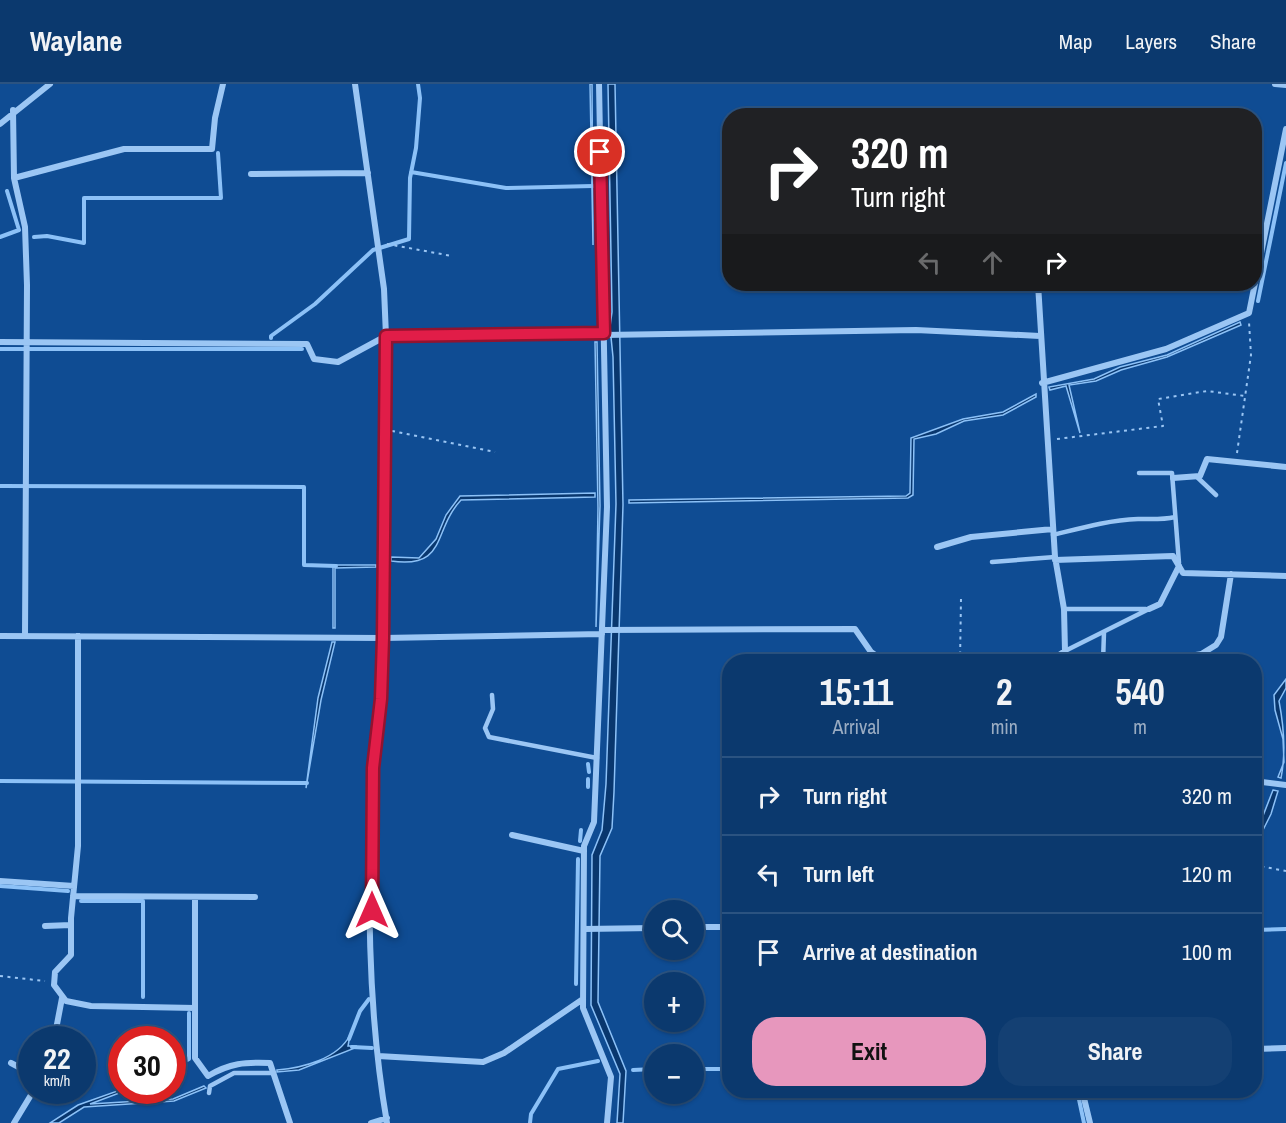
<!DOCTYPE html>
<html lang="en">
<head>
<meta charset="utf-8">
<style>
  body { margin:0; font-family:"Archivo Narrow",sans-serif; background:#144073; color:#f1f3f6; height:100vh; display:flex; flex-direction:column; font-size:22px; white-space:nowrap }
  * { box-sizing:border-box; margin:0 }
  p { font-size:20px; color:#9aacc2 }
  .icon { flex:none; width:33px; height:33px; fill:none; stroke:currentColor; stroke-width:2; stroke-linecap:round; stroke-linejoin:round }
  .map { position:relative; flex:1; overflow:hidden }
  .side { position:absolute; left:722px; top:570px; width:540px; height:444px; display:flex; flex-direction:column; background:#0b396e; border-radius:24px; box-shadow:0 2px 4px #0004,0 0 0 2px #2b5381 }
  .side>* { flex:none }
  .top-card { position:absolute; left:722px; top:24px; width:540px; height:183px; border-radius:24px; box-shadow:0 2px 4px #0004,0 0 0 2px #2b5381; background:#202124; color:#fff; overflow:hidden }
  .fabs { position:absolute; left:644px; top:816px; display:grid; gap:12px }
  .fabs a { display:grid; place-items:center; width:60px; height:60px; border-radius:50%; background:#0b396e; box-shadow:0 2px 4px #0004,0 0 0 2px #2b5381; font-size:30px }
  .speed { position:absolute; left:18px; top:942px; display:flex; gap:12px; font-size:30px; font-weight:700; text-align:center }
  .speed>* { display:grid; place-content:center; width:78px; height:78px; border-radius:50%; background:#0b396e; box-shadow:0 2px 4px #0004,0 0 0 2px #2b5381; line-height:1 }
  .speed small { font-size:15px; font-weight:400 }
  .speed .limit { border:9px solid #d22; background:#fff; color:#111 }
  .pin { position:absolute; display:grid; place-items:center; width:51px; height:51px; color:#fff; margin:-26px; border:3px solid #fff; border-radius:50%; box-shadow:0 2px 6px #0007 }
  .me { position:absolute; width:66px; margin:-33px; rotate:0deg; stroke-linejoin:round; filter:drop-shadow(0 0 4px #0008) }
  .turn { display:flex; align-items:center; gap:21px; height:126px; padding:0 30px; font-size:27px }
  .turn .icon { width:78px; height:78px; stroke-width:2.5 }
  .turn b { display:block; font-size:42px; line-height:51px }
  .lanes { display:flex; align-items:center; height:57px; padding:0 30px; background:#0003; justify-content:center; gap:30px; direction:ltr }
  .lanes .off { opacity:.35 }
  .eta { display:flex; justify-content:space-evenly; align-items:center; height:102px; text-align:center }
  .eta b { font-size:36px; font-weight:700; line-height:42px }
  .cta { display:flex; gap:12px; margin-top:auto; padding:12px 30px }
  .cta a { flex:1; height:69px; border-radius:24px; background:#e797bd; color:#111; font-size:24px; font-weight:700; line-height:69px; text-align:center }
  .cta a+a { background:#144073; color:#f1f3f6 }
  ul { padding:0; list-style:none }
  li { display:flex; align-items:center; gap:18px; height:78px; padding:0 30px; border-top:2px solid #2b5381 }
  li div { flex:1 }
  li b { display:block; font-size:22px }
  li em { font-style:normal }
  header { display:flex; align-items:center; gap:36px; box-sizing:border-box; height:84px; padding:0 30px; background:#0b396e; border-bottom:2px solid #2b5381 }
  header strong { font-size:28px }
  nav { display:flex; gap:33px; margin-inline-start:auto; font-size:21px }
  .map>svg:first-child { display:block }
  .water { fill:#09376e; stroke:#8cc1f7; stroke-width:1.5 }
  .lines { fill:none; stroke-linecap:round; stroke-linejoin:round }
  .stream { stroke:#8cc1f7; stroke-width:4 }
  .path { stroke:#9bc6f4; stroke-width:2; stroke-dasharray:3 4.5; stroke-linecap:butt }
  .service { stroke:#9bc6f4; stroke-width:4.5 }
  .minor { stroke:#9bc6f4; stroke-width:6 }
  .route-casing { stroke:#92132f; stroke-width:15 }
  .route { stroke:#e11d48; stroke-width:10 }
</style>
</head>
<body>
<header>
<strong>Waylane</strong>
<nav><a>Map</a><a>Layers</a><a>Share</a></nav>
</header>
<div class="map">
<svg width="1286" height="1039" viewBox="0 0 1286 1039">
  <rect width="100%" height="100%" fill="#0f4c93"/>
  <path class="water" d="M 590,0 L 592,0 L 593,161 L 593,160 Z
    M 608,0 L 615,0 L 623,421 L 614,708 L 612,744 L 600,772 L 598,918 L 626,987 L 623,1039 L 617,1039 L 620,990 L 591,921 L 592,771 L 602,746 L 606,700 L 616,420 L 613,273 L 610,243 L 612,228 Z
    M 1240,238 L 1241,241 L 1167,273 L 1121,286 L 1096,297 L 1069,301 L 1080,349 L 1066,302 L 1050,306 L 1049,303 L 1094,295 L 1120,283 L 1167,271 Z
    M 595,258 L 597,258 L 600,422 L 596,543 L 598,424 Z
    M 1036,310 L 1036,313 L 1003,331 L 964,337 L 936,350 L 914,355 L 913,411 L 908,414 L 629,419 L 629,416 L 906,412 L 910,409 L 911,354 L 963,335 L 1003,328 Z
    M 595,409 L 595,413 L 461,416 C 432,447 448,485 391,477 L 391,473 L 419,474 L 436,455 L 446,431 L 460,412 Z
    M 333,481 L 376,481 L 376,483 L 335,484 L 335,544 L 333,544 Z
    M 332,558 L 335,558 L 321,616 L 306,704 L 318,614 Z
    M 1286,595 L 1286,604 L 1279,617 C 1284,643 1286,669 1281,694 L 1278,693 L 1284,678 L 1283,655 L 1275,626 L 1274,611 Z
    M 1273,706 L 1278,707 L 1271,730 L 1254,764 L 1254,755 Z
    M 350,951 L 348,962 L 356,962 L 355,964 L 299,986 L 277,988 L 277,986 C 302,984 338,975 350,951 Z
    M 204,1002 L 206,1004 L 174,1017 L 84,1023 L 59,1039 L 50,1039 L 78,1021 L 120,1006 L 122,1008 L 90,1020 L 173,1015 Z"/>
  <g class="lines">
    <path class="stream" d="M 411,88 L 506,104 L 593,102
      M 0,153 L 19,146 L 7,107
      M 34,153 L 47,152 L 84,159 L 84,114 L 221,114 L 218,69
      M 1258,217 L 1286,79
      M 271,254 L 271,252 L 315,220 L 373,166 L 409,155 L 410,94 L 416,64 L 420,14 L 418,0
      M 0,265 L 302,265
      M 0,402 L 304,403 L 304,481 L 336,482
      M 588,680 L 589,688
      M 0,697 L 307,699
      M 588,703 L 588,695
      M 580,757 L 581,746
      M 0,802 L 68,807
      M 81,817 L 143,817 L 143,913
      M 1254,846 L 1286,845
      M 576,900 L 578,775
      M 349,955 L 360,927 L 369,915
      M 352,963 L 372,964
      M 172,984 L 189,975 L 189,929
      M 693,985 L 729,985
      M 633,986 L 654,985
      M 1077,1006 L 1084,1039
      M 530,1039 L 531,1030 L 558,985 L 598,977"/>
    <path class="path" d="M 387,160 L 452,172
      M 392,347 L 495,368
      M 1057,355 L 1163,342 L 1158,315 L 1207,307 L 1245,312
      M 1237,369 L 1251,271 L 1249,238
      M 960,578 L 961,514
      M 1254,781 L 1286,787
      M 0,892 L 45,897"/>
    <path class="service" d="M 1139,389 L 1172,389 L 1179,479
      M 1197,393 L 1216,411
      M 1053,451 C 1081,444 1109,436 1138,435 C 1151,435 1162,436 1175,433
      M 992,478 L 1055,473
      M 1064,525 L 1146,525
      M 1065,567 L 1149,525
      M 1103,578 L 1104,548
      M 1150,578 L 1203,569
      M 492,611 L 493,625 L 485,644 L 489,653 L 597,674
      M 209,1009 L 210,1002 L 234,989 L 273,989"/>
    <path class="minor" d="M 355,0 L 384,205 L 386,252 C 383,367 386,482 382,596 C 381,627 374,656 373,687 C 367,803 367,924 387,1039
      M 599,0 L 607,423 L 594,738 L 584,762 L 583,924 L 611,993 L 607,1039
      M 1275,0 L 1286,1
      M 13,26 L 14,94 L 25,143 L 27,201 L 25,552
      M 0,40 L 50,0
      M 251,90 L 368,89
      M 14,94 L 124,65 L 212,65 L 215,34 L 223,0
      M 1038,200 L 1055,473 L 1064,525 L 1065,567 L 1049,578
      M 604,251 L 916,246 L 1040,252
      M 0,258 L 307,260 L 314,275 L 338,278 L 386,252 L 604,248
      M 1042,299 L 1166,265 L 1249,229 L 1286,45
      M 1173,394 L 1200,392 L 1207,375 L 1286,383
      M 937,463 L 971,453 L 1053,445
      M 1055,476 L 1173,472 L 1183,489 L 1286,492
      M 1149,525 L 1160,520 L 1179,482
      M 602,546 L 855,545 L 871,568 L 885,578
      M 0,552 L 383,554 L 602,550
      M 78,552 L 78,762 L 71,834 L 71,871 L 55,888 L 54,901 L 66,917 L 91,922 L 195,924
      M 1202,578 L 1203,569 L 1216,561 L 1221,553 L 1231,490
      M 1254,697 L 1286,701
      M 512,751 L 584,767
      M 0,797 L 74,802
      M 73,812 L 255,813
      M 195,813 L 195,974 L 208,992 C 230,979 245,978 270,979 L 290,1039
      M 45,842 L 71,841
      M 693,843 L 729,843
      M 584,845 L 654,844
      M 54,956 L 62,914
      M 1254,965 L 1286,964
      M 378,972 L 483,978 L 504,969 L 583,915
      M 11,979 L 32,990
      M 1082,1006 L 1090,1039
      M 14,1039 L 34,1006
      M 371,1039 L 387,1034"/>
  </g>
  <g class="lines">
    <g class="route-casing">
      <path id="route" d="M 372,826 L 373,684 L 381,615 L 383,554 L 386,252 L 604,249 L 600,68"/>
    </g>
    <use href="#route" class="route"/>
  </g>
</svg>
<div class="fabs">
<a><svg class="icon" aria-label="search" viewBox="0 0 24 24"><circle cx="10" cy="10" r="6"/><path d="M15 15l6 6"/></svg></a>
<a>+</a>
<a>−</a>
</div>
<div class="speed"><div>22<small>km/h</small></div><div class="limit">30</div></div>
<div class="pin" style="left:600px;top:68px;background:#d93025"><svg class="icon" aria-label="arrive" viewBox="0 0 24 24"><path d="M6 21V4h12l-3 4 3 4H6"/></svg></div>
<svg class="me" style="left:372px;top:826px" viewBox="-20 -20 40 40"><path d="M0-17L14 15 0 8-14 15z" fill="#e11d48" stroke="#fff" stroke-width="4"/></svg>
<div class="top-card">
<div class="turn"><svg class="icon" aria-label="right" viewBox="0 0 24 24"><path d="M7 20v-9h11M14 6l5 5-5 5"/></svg><div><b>320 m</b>Turn right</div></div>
<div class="lanes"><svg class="icon off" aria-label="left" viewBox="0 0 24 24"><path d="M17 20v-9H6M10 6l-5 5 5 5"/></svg><svg class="icon off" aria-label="ahead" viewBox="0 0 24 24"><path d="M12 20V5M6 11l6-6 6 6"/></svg><svg class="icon" aria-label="right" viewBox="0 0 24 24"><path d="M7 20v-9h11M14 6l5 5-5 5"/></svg></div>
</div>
<section class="side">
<div class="eta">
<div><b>15:11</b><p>Arrival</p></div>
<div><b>2</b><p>min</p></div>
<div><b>540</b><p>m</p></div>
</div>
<ul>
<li><svg class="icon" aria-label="right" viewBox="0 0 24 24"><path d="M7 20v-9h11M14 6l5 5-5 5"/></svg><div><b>Turn right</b></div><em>320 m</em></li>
<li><svg class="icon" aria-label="left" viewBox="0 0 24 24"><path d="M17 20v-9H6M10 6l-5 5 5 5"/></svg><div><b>Turn left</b></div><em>120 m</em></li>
<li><svg class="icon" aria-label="arrive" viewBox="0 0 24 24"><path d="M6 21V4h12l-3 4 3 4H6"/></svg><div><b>Arrive at destination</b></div><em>100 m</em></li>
</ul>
<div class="cta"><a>Exit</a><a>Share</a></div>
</section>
</div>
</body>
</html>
